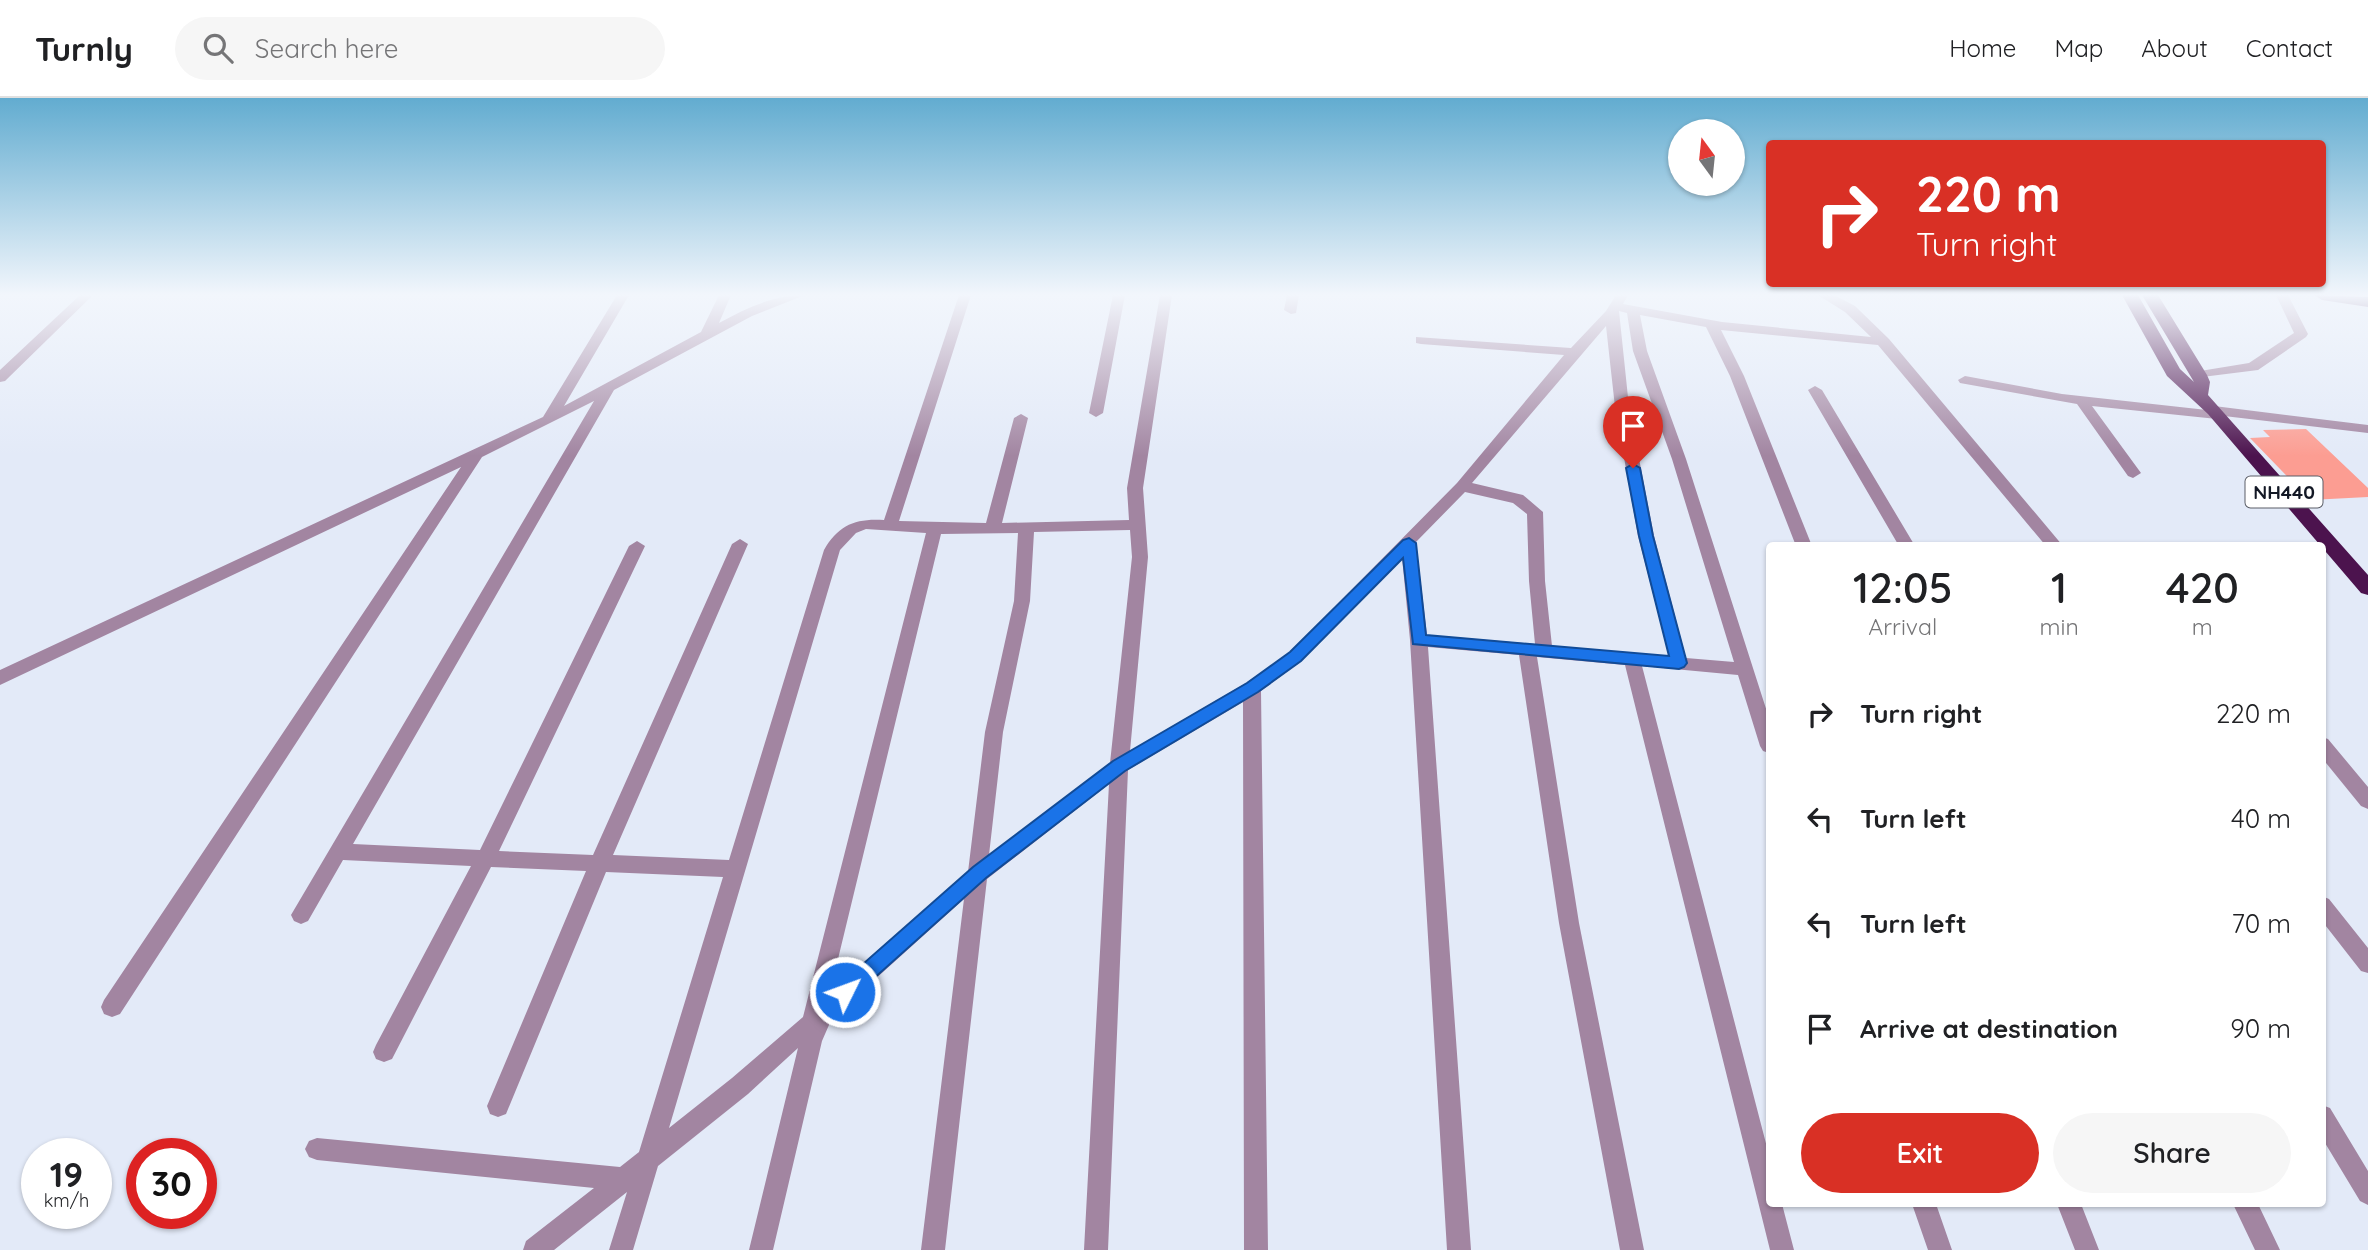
<!DOCTYPE html>
<html lang="en">
<head>
<meta charset="utf-8">
<style>
  body { margin:0; font-family:Quicksand,sans-serif; background:#f6f6f6; color:#202124; height:100vh; display:flex; flex-direction:column; font-size:26px; white-space:nowrap }
  * { box-sizing:border-box; margin:0 }
  p { font-size:23px; color:#757577 }
  .icon { flex:none; width:38px; height:38px; fill:none; stroke:currentColor; stroke-width:2; stroke-linecap:round; stroke-linejoin:round }
  .map { position:relative; flex:1; overflow:hidden }
  .details { position:absolute; left:1766px; top:444px; width:560px; height:665px; display:flex; flex-direction:column; background:#fff; border-radius:7px; box-shadow:0 2px 5px #0004 }
  .details>* { flex:none }
  .banner { position:absolute; left:1766px; top:42px; width:560px; height:147px; border-radius:7px; box-shadow:0 2px 5px #0004; background:#d93025; color:#fff; overflow:hidden }
  .needle { width:46px; rotate:345deg }
  .tools { position:absolute; left:1668px; top:21px; display:grid; gap:14px }
  .tools a { display:grid; place-items:center; width:77px; height:77px; border-radius:50%; background:#fff; box-shadow:0 2px 5px #0004; font-size:35px }
  .speed { position:absolute; left:21px; top:1040px; display:flex; gap:14px; font-size:35px; font-weight:700; text-align:center }
  .speed>* { display:grid; place-content:center; width:91px; height:91px; border-radius:50%; background:#fff; box-shadow:0 2px 5px #0004; line-height:1 }
  .speed small { font-size:18px; font-weight:400 }
  .speed .limit { border:10px solid #d22; background:#fff; color:#111 }
  .pin { position:absolute; display:grid; place-items:center; width:60px; height:60px; color:#fff; margin:-72px -30px; border-radius:50% 50% 50% 0; rotate:-45deg; box-shadow:0 0 7px #0007 }
  .pin .icon { rotate:45deg }
  .me { position:absolute; width:77px; margin:-38px; rotate:48deg; stroke-linejoin:round; filter:drop-shadow(0 0 5px #0008) }
  .turn { display:flex; align-items:center; gap:24px; height:147px; padding:0 35px; font-size:32px }
  .turn .icon { width:91px; height:91px; stroke-width:2.5 }
  .turn b { display:block; font-size:49px; line-height:60px }
  .eta { display:flex; justify-content:space-evenly; align-items:center; height:119px; text-align:center }
  .eta b { font-size:42px; font-weight:600; line-height:49px }
  .cta { display:flex; gap:14px; margin-top:auto; padding:14px 35px }
  .cta a { flex:1; height:80px; border-radius:42px; background:#d93025; color:#fff; font-size:28px; font-weight:600; line-height:80px; text-align:center }
  .cta a+a { background:#f6f6f6; color:#202124 }
  ul { padding:0; list-style:none }
  li { display:flex; align-items:center; gap:21px; height:105px; padding:0 35px }
  li div { flex:1 }
  li b { display:block; font-size:26px }
  li em { font-style:normal }
  header { display:flex; align-items:center; gap:42px; box-sizing:border-box; height:98px; padding:0 35px; background:#fff; border-bottom:2px solid #e0e0e0 }
  header strong { font-size:33px }
  nav { display:flex; gap:38px; margin-inline-start:auto; font-size:24px }
  .search { width:490px; height:63px; background:#f6f6f6; display:flex; align-items:center; gap:18px; box-sizing:border-box; padding:0 24px; border-radius:38px; color:#757577; font-size:26px }
  .map>svg:first-child { display:block }
  .building { fill:#fc9d92 }
  .lines { fill:none; stroke-linecap:round; stroke-linejoin:round }
  .minor { fill:#a285a1; fill-rule:evenodd }
  .highway { fill:#4c134e; fill-rule:evenodd }
  .route { fill:#1a73e8; stroke:#114b97; stroke-width:2 }
  .labels { text-anchor:middle; dominant-baseline:central; stroke-width:5; stroke-linejoin:round; paint-order:stroke }
  .shield { fill:#fff; stroke:#5a5d66; stroke-width:2 }
  .shield-label { font-size:19px; font-weight:bold; fill:#131825 }
</style>
</head>
<body>
<header>
<strong>Turnly</strong>
<div class="search"><svg class="icon" aria-label="search" viewBox="0 0 24 24"><circle cx="10" cy="10" r="6"/><path d="M15 15l6 6"/></svg>Search here</div>
<nav><a>Home</a><a>Map</a><a>About</a><a>Contact</a></nav>
</header>
<div class="map">
<svg width="2368" height="1152" viewBox="0 0 2368 1152">
  <rect width="100%" height="100%" fill="#e3eaf8"/>
  <path class="building" d="M 2306,331 L 2368,390 L 2368,399 L 2310,402 L 2250,340 L 2270,339 L 2263,332 Z"/>
  <g class="lines">
    <path class="minor" d="M 80,197 L 93,197 L 5,283 L 0,284 L 0,272 Z
      M 617,197 L 629,197 L 564,308 L 701,234 L 719,197 L 731,197 L 719,225 C 746,210 774,197 805,197 L 752,218 L 614,292 L 353,746 L 480,752 L 629,448 L 637,443 L 645,448 L 499,753 L 593,757 L 732,446 L 740,441 L 748,446 L 613,757 L 729,762 L 824,452 C 838,427 856,420 884,422 L 959,197 L 971,197 L 899,423 L 986,425 L 1014,320 L 1021,316 L 1028,320 L 1002,425 L 1129,422 L 1127,390 L 1160,197 L 1172,197 L 1143,390 L 1148,459 L 1130,653 L 1246,585 L 1290,554 L 1457,385 L 1564,257 L 1421,246 L 1416,245 L 1416,239 L 1571,250 L 1606,213 L 1616,197 L 1628,197 L 1623,206 L 1722,224 L 1871,239 L 1845,214 L 1818,197 L 1834,197 L 1855,208 L 1889,241 L 2063,448 L 2046,448 L 1878,247 L 1721,232 L 1744,278 L 1812,448 L 1796,448 L 1730,278 L 1706,229 L 1640,217 L 1647,253 L 1686,361 L 1769,620 L 1769,655 L 1763,653 L 1760,648 L 1738,577 L 1642,568 L 1769,1057 L 1769,1106 L 1782,1106 L 1794,1152 L 1770,1152 L 1625,567 L 1537,559 L 1579,825 L 1644,1152 L 1620,1152 L 1559,825 L 1519,557 L 1428,549 L 1471,1152 L 1447,1152 L 1410,542 L 1402,459 L 1302,562 L 1261,593 L 1268,1152 L 1244,1152 L 1243,604 L 1128,672 L 1108,1152 L 1084,1152 L 1109,686 L 987,781 L 945,1152 L 921,1152 L 964,801 L 832,920 L 822,943 L 773,1152 L 749,1152 L 798,950 L 748,996 L 658,1068 L 633,1152 L 609,1152 L 627,1094 L 554,1152 L 523,1152 L 526,1143 L 594,1090 L 317,1062 L 309,1059 L 305,1051 L 309,1043 L 317,1040 L 620,1069 L 639,1054 L 723,779 L 606,774 L 506,1016 L 498,1019 L 490,1016 L 487,1008 L 586,773 L 491,769 L 392,961 L 384,964 L 376,961 L 373,954 L 376,947 L 471,768 L 343,762 L 308,823 L 301,826 L 294,823 L 291,817 L 594,303 L 482,359 L 120,916 L 112,919 L 104,916 L 101,909 L 104,902 L 461,369 L 0,587 L 0,572 L 543,319 ZM 1619,213 L 1627,215 L 1633,253 L 1672,361 L 1734,564 L 1686,560 L 1654,438 L 1629,309 ZM 1606,228 L 1615,309 L 1638,438 L 1669,558 L 1552,548 L 1545,483 L 1543,414 L 1523,397 L 1472,385 ZM 1465,394 L 1513,405 L 1527,416 L 1529,483 L 1535,546 L 1427,537 L 1416,444 ZM 866,431 L 926,435 L 803,919 L 732,980 L 669,1030 L 840,452 L 856,435 ZM 1130,432 L 1132,459 L 1110,665 L 989,757 L 1003,634 L 1030,503 L 1034,434 ZM 1018,435 L 1014,503 L 985,634 L 968,774 L 830,894 L 941,436 Z
      M 1113,197 L 1125,197 L 1103,315 L 1096,319 L 1089,315 Z
      M 1287,197 L 1299,197 L 1296,215 L 1291,216 L 1284,212 Z
      M 2276,197 L 2288,197 L 2308,236 L 2306,239 L 2258,272 L 2194,280 L 2194,274 L 2249,265 L 2294,235 Z
      M 1965,278 L 2062,296 L 2207,312 L 2214,308 L 2368,327 L 2368,335 L 2224,318 L 2217,321 L 2092,308 L 2141,375 L 2133,380 L 2128,378 L 2077,306 L 1960,285 L 1958,282 Z
      M 1815,288 L 1822,292 L 1915,448 L 1899,448 L 1808,292 Z
      M 2322,639 L 2328,641 L 2368,689 L 2368,711 L 2361,708 L 2322,660 Z
      M 2322,798 L 2329,801 L 2368,850 L 2368,875 L 2361,873 L 2322,823 Z
      M 2322,1007 L 2330,1010 L 2368,1073 L 2368,1107 L 2360,1103 L 2322,1040 Z
      M 1912,1106 L 1936,1106 L 1952,1152 L 1928,1152 Z
      M 2057,1106 L 2081,1106 L 2099,1152 L 2075,1152 Z
      M 2233,1106 L 2258,1106 L 2280,1152 L 2255,1152 Z"/>
    <path class="highway" d="M 2122,197 L 2138,197 L 2180,271 L 2194,284 L 2142,197 L 2158,197 L 2207,277 L 2210,284 L 2208,297 L 2368,477 L 2368,497 L 2361,495 L 2208,316 L 2167,278 Z
      M 2314,197 L 2368,199 L 2368,209 L 2322,202 Z"/>
  </g>
  <linearGradient id="sky" x2="0" y2="1"><stop stop-color="#62acd0"/><stop offset="0.55" stop-color="#f2f6fc"/><stop offset="1" stop-color="#f2f6fc" stop-opacity="0"/></linearGradient>
  <rect width="2368" height="358" fill="url(#sky)"/>
  <path class="route" d="M 1633,366 L 1640,370 L 1653,438 L 1687,565 L 1684,569 L 1679,571 L 1413,546 L 1403,460 L 1301,563 L 1258,594 L 1125,673 L 986,780 L 852,900 L 845,903 L 838,900 L 835,894 L 838,888 L 973,769 L 1113,663 L 1247,585 L 1290,554 L 1403,442 L 1409,440 L 1416,445 L 1426,537 L 1669,558 L 1639,438 L 1626,370 Z"/>
  <g class="labels">
    <rect class="shield" x="2245.5" y="378.5" width="77" height="31" rx="5"/>
    <g class="shield-label">
      <text x="2284" y="394">NH440</text>
    </g>
  </g>
</svg>
<div class="tools">
<a><svg class="needle" viewBox="-14 -14 28 28"><path d="M0-13l5 13h-10z" fill="#e53935"/><path d="M0 13l5-13h-10z" fill="#757577"/></svg></a>
</div>
<div class="speed"><div>19<small>km/h</small></div><div class="limit">30</div></div>
<div class="pin" style="left:1633px;top:370px;background:#d93025"><svg class="icon" aria-label="arrive" viewBox="0 0 24 24"><path d="M6 21V4h12l-3 4 3 4H6"/></svg></div>
<svg class="me" style="left:845px;top:894px" viewBox="-20 -20 40 40"><circle r="17" fill="#1a73e8" stroke="#fff" stroke-width="3"/><path d="M0-11L8 9 0 5-8 9z" fill="#fff"/></svg>
<div class="banner">
<div class="turn"><svg class="icon" aria-label="right" viewBox="0 0 24 24"><path d="M7 20v-9h11M14 6l5 5-5 5"/></svg><div><b>220 m</b>Turn right</div></div>
</div>
<section class="details">
<div class="eta">
<div><b>12:05</b><p>Arrival</p></div>
<div><b>1</b><p>min</p></div>
<div><b>420</b><p>m</p></div>
</div>
<ul>
<li><svg class="icon" aria-label="right" viewBox="0 0 24 24"><path d="M7 20v-9h11M14 6l5 5-5 5"/></svg><div><b>Turn right</b></div><em>220 m</em></li>
<li><svg class="icon" aria-label="left" viewBox="0 0 24 24"><path d="M17 20v-9H6M10 6l-5 5 5 5"/></svg><div><b>Turn left</b></div><em>40 m</em></li>
<li><svg class="icon" aria-label="left" viewBox="0 0 24 24"><path d="M17 20v-9H6M10 6l-5 5 5 5"/></svg><div><b>Turn left</b></div><em>70 m</em></li>
<li><svg class="icon" aria-label="arrive" viewBox="0 0 24 24"><path d="M6 21V4h12l-3 4 3 4H6"/></svg><div><b>Arrive at destination</b></div><em>90 m</em></li>
</ul>
<div class="cta"><a>Exit</a><a>Share</a></div>
</section>
</div>
</body>
</html>
